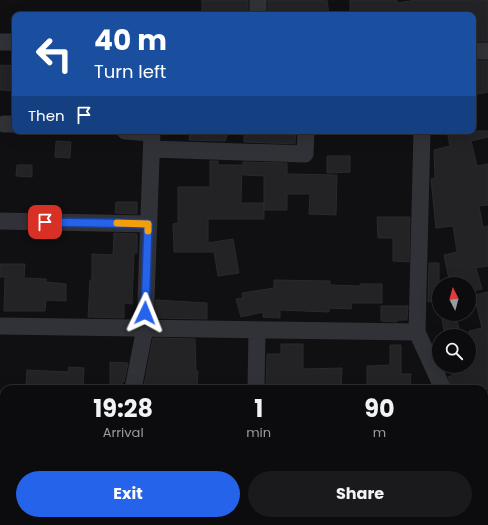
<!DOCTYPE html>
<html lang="en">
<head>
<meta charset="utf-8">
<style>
  body { margin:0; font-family:Poppins,sans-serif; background:#1a1a1c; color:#f1f3f6; height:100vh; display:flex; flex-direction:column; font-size:15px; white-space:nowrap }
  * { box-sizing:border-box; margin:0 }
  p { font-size:13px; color:#9a9b9e }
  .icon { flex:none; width:22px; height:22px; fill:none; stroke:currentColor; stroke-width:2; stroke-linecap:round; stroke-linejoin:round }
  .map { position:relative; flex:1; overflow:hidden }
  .sheet { position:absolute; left:0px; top:385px; width:488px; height:140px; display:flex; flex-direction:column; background:#0c0c0e; border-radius:12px 12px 0 0; box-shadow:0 4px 16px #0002,0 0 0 1px #2c2c2e }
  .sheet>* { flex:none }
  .top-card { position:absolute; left:12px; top:12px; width:464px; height:122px; border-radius:8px; box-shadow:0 4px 16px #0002,0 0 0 1px #2c2c2e; background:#1a4fa0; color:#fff; overflow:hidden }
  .needle { width:26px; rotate:354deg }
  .buttons { position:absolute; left:432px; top:277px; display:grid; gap:8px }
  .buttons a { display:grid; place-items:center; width:44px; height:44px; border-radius:50%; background:#0c0c0e; box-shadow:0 4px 16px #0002,0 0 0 1px #2c2c2e; font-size:20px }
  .pin { position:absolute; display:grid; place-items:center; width:34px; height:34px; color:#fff; margin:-17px; border-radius:8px; box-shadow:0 2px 6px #0006 }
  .me { position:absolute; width:44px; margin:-22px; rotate:2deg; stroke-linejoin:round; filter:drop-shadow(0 0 3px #0008) }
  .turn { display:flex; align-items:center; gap:14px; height:84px; padding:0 16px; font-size:18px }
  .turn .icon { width:52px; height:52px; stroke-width:2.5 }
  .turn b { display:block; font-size:28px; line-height:34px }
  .then { display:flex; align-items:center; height:38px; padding:0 16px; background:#0003; gap:8px; font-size:15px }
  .eta { display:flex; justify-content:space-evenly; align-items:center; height:68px; text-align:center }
  .eta b { font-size:24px; font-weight:700; line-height:28px }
  .action { display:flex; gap:8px; margin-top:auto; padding:8px 16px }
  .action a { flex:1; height:46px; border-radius:24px; background:#2563eb; color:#fff; font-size:16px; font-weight:700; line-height:46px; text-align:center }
  .action a+a { background:#1a1a1c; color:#f1f3f6 }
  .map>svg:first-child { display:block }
  .building { fill:#232326; stroke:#2a2a2e }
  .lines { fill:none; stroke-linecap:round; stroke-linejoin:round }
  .minor { stroke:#313237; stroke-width:17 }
  .route-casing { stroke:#184099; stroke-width:10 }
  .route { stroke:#2563eb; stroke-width:7 }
  .slow { stroke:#f59e0b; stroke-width:7 }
</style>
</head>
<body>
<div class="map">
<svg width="488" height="525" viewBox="0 0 488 525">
  <rect width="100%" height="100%" fill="#101012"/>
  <path class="building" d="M 202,0 L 248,0 L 248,15 L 202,15 Z
    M 268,0 L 327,0 L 329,15 L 274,13 L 275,15 L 268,15 Z
    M 350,0 L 397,0 L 397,3 L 416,0 L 488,0 L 488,41 L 473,41 L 473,14 L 463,15 L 350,15 Z
    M 473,61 L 488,61 L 488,92 L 473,95 Z
    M 0,65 L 15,66 L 15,91 L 0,90 Z
    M 190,131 L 229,131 L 225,141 L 189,140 Z
    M 244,131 L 296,131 L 295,144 L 244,142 Z
    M 447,131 L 488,131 L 488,137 L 471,141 L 477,166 L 488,164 L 488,205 L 479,206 L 483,227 L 488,226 L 488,266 L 476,268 L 482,289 L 469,292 L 469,284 L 450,284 L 444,255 L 457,252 L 453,226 L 436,228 L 431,179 L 435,178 L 434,150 L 450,146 Z
    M 56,141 L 71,142 L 70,158 L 55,157 Z
    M 327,156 L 350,156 L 350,172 L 327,173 Z
    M 210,161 L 218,161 L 218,165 L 242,165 L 241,203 L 264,203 L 264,219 L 208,219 L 208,243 L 233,239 L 239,273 L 218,276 L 214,252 L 174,252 L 173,224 L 178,223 L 178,187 L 210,187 Z
    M 243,162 L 287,163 L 287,174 L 337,175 L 336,215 L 309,214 L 310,194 L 287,194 L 287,210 L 264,210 L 264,176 L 243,175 Z
    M 17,165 L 32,165 L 32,177 L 16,176 Z
    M 116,202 L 137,202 L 137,214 L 115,213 Z
    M 377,217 L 410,217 L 409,262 L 393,261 L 393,238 L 378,238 Z
    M 114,233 L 137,234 L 137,253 L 134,253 L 132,304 L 124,303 L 124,318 L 88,317 L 90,280 L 92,280 L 92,254 L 113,255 Z
    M 429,263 L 439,263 L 439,299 L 428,302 Z
    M 0,264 L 25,264 L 24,278 L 46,279 L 46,282 L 66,284 L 66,301 L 46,300 L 45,311 L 4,311 L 5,277 L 0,277 Z
    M 274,280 L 330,281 L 330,285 L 360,286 L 360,284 L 382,284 L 382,303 L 352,303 L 351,309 L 329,308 L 329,312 L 280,310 L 280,318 L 263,317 L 263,312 L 241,317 L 236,299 L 243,298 L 242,293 L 274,288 Z
    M 488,292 L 488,389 L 453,389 L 448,377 L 452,376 L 450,366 L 469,366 L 469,331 L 482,328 L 474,295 Z
    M 156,300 L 207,303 L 207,319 L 155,318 Z
    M 381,306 L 408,306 L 407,320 L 397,320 L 397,322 L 381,321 Z
    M 441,314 L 455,314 L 461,336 L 445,336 Z
    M 153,338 L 195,339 L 196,371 L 198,371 L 197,387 L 144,386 Z
    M 281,344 L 303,344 L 303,369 L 342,368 L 341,389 L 301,389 L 293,386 L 277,386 L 276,389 L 266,389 L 267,354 L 281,354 Z
    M 390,345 L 401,345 L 401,374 L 411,374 L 410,389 L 367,389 L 367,366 L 390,365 Z
    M 110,362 L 128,363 L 124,382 L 122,381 L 122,386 L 110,386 Z
    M 69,367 L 84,368 L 83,386 L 66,385 L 66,389 L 48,389 L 48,385 L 26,384 L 27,370 L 68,372 Z"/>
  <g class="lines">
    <path class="minor" d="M 258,15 L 258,0
      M 0,42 L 15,42
      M 473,51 L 488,51
      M 4,124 L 15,124
      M 125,131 L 152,133
      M 422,131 L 417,332 L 443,389
      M 152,149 L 305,154 L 306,131
      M 0,221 L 149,224
      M 0,326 L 417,332
      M 133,389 L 145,328 L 152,131
      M 256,389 L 257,330
      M 484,477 L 488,486
      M 255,525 L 255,521
      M 358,525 L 358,521"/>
  </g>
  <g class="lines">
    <g class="route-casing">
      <path id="route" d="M 45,222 L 148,224 L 145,313"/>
    </g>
    <use href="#route" class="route"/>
    <path class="slow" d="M 117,223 L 148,224 L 148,231"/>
  </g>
</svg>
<div class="buttons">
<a><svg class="needle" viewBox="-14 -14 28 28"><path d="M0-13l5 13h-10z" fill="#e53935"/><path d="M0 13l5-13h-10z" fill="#9a9b9e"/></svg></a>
<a><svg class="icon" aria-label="search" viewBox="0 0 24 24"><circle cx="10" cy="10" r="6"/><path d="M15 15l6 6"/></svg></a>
</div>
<div class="pin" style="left:45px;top:222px;background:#d93025"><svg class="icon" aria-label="arrive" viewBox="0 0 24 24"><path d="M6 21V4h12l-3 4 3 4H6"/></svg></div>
<svg class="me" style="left:145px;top:313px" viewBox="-20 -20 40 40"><path d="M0-17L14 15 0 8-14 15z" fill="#2563eb" stroke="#fff" stroke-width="4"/></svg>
<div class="top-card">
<div class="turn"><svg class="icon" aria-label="left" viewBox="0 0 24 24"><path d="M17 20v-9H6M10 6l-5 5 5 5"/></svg><div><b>40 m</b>Turn left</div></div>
<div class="then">Then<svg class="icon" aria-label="arrive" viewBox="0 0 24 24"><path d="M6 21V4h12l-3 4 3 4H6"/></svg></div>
</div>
<section class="sheet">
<div class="eta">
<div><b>19:28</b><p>Arrival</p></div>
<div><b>1</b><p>min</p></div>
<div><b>90</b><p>m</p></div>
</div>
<div class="action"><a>Exit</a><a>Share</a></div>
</section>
</div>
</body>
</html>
